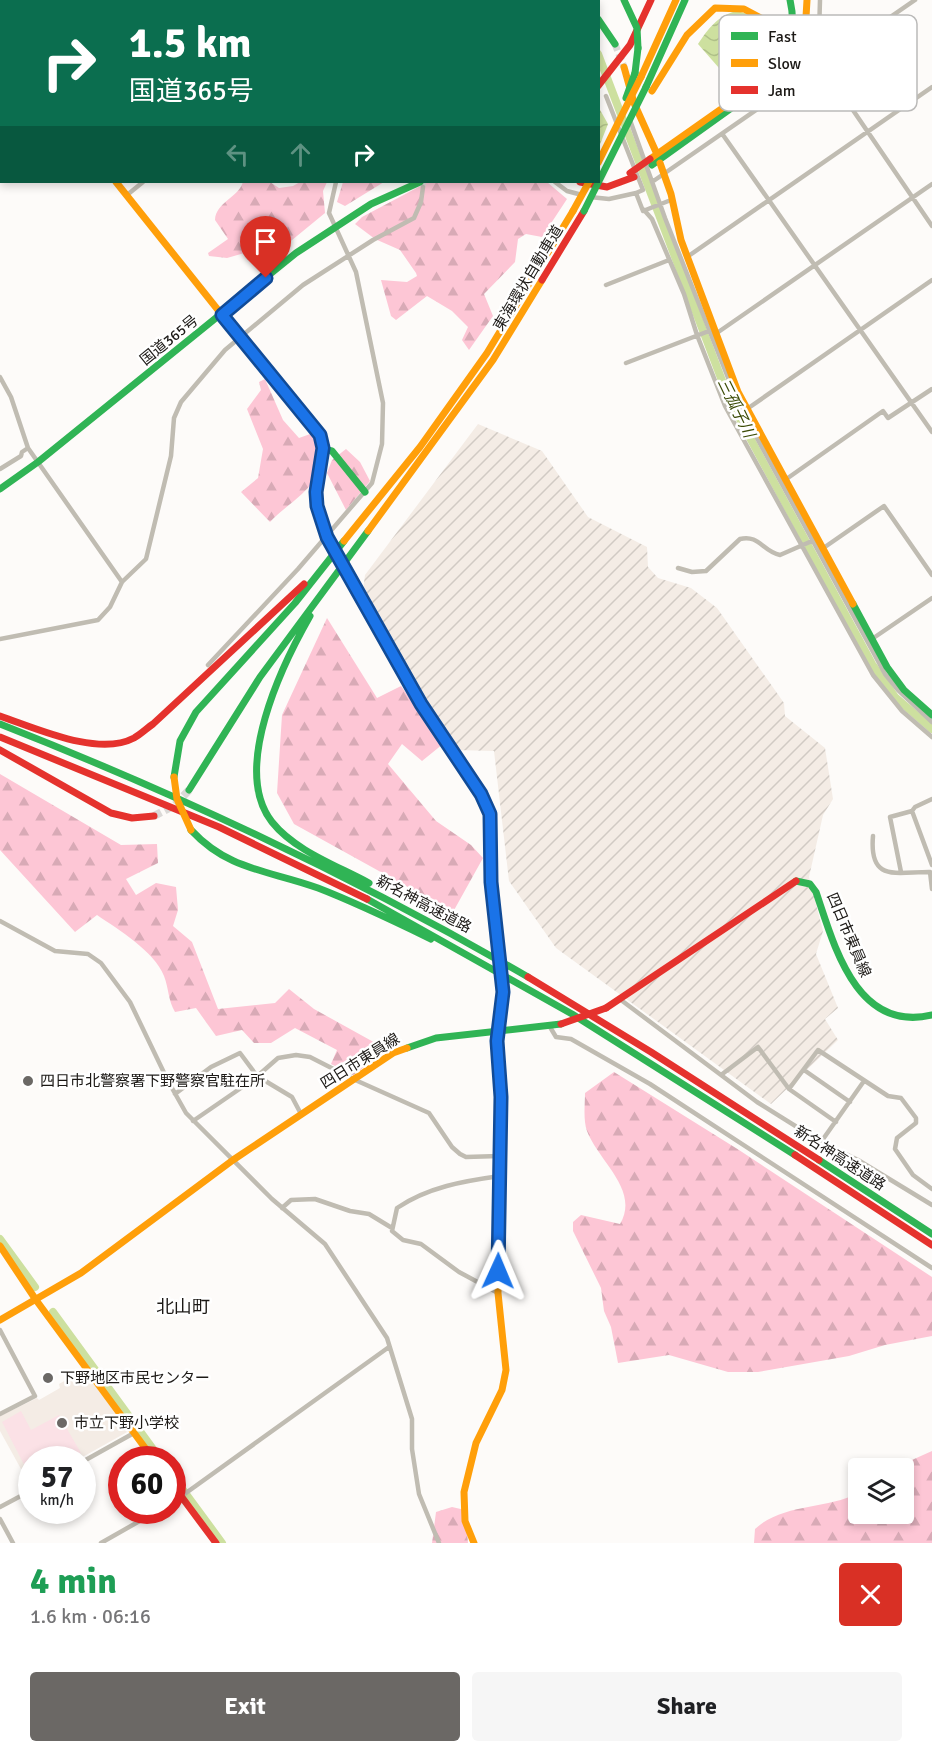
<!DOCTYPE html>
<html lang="en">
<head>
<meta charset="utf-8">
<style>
  body { margin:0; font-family:Signika,"Noto Sans JP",sans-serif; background:#f6f6f6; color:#202124; height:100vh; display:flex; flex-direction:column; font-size:22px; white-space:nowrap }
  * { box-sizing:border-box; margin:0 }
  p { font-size:20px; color:#757577 }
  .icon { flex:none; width:33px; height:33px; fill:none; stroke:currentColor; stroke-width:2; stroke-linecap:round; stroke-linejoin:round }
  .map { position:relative; height:1543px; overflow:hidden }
  .sheet { display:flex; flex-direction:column; background:#fff; flex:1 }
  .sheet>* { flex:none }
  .top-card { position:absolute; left:0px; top:0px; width:600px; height:183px; box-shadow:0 3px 9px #0003; background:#0b6e4f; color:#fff; overflow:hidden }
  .fabs { position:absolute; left:848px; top:1458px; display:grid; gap:12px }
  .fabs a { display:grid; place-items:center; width:66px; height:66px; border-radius:6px; background:#fff; box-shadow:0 3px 9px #0003; font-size:30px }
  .speed { position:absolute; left:18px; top:1446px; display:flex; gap:12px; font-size:30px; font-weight:700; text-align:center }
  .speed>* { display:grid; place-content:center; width:78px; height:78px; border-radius:50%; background:#fff; box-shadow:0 3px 9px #0003; line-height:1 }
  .speed small { font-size:15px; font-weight:400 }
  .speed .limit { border:9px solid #d22; background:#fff; color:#111 }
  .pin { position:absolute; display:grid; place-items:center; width:51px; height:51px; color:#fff; margin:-62px -26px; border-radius:50% 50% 50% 0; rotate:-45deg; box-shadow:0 0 6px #0007 }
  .pin .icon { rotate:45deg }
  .me { position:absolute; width:66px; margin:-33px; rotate:1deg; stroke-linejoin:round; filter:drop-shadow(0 0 4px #0008) }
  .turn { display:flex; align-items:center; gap:21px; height:126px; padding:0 30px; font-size:27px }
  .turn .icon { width:78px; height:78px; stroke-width:2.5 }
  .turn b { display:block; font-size:42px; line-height:51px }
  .lanes { display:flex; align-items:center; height:57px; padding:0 30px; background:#0003; justify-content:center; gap:30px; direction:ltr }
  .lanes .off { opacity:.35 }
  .round { display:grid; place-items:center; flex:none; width:63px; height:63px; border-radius:6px; background:#f6f6f6 }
  .overview { display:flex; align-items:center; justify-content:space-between; height:102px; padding:0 30px }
  h1 { font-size:36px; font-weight:800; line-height:45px; color:#1e9e55 }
  .action { display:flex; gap:12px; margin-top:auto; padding:12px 30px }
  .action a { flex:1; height:69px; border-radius:6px; background:#6b6865; color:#fff; font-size:24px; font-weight:800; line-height:69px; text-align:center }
  .action a+a { background:#f6f6f6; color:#202124 }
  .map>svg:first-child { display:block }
  .built { fill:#f4ece5 }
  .industrial { fill:url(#industrial-furrows) }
  .forest { fill:url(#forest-firs) }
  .garden { fill:#fbe1e6 }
  .water { fill:url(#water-waves) }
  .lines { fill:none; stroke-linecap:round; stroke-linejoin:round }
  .river { stroke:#cde09f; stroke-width:8 }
  .street-tunnel { stroke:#dbd9d7; stroke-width:4.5; stroke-dasharray:4.5 2; stroke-linecap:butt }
  .secondary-tunnel { stroke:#dbd9d7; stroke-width:7; stroke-dasharray:7 3.5; stroke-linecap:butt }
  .highway-tunnel { stroke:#dbd9d7; stroke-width:8; stroke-dasharray:8 4; stroke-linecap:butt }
  .street { stroke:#c0bcb2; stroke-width:4.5 }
  .fast { stroke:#30b455; stroke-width:7 }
  .slow { stroke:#ff9f0a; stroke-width:7 }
  .jam { stroke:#e5322d; stroke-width:7 }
  .fast-bridge { stroke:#30b455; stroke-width:7 }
  .slow-bridge { stroke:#ff9f0a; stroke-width:7 }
  .jam-bridge { stroke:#e5322d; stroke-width:7 }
  .route-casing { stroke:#114b97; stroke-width:15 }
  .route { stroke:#1a73e8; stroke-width:10 }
  .poi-dot { fill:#6b6865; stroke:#fff; stroke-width:2 }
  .labels { text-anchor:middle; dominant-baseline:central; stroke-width:5; stroke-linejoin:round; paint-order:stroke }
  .street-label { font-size:15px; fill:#1c1916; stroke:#fff }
  .poi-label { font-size:15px; fill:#1c1916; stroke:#fff; text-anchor:start }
  .water-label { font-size:16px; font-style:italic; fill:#3d4d08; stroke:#fff }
  .quarter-label { font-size:18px; fill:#1c1916; stroke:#fff }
  .key { fill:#fff; stroke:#bbbab9; stroke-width:1.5 }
  .key-label { font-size:16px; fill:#1c1916 }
</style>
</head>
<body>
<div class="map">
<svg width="932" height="1543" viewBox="0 0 932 1543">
  <defs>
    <pattern id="industrial-furrows" width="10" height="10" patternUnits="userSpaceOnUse" patternTransform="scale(1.5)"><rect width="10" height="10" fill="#f4ece5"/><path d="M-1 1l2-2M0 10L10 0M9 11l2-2" fill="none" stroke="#d1cac4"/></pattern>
    <pattern id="forest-firs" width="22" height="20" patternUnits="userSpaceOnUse" patternTransform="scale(1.5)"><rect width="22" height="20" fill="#fdc6d5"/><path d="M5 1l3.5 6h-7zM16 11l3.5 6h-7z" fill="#d8aab6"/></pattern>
    <pattern id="water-waves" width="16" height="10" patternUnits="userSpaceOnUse" patternTransform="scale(1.5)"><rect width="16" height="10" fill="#cde09f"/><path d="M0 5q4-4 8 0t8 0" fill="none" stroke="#afc088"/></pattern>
  </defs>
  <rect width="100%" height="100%" fill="#fdfbf9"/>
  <path class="built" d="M 85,1369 L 129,1431 L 79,1459 L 32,1460 L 31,1487 L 0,1431 L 0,1416 L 37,1398 L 39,1400 L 60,1388 L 59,1384 Z"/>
  <path class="industrial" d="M 478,424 L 542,451 L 588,517 L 647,547 L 648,567 L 658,578 L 691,588 L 717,608 L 784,703 L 785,716 L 825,748 L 833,799 L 823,815 L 809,877 L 823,931 L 816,954 L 838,1008 L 825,1019 L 838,1040 L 771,1104 L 556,948 L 509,881 L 494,751 L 455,750 L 363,590 L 365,575 Z"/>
  <path class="forest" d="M 243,182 L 270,182 L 279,188 L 293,186 L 300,182 L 327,182 L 323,191 L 325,213 L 275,254 L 248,252 L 227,258 L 209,256 L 208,253 L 228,239 L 215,220 C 216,202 238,198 243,182 Z
    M 343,182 L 384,182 L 345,206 L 337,202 Z
    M 428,182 L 547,182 L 567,199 L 542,237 L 526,234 L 518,239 L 515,262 L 484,294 L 493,316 L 469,350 L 462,340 L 468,327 L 452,311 L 427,296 L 396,320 L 391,316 L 381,280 L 407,282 L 417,276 L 416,273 L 400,250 L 375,239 L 355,224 L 362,217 Z
    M 265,379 L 283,420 L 299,438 L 313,433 C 316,442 320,452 320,461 C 320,488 286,504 270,522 L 241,492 L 258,478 L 263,449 L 247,409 L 261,390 L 259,382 Z
    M 346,449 L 360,462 L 370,481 L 346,510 L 327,473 L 332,460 Z
    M 327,618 L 377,698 L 401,686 L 443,744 L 422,761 L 402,744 L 388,764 L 436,821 L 471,845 L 483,858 L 453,912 L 294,824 L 277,793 L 282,715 Z
    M 0,774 L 121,845 L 157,844 L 158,863 L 126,879 L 136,895 L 156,883 L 176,887 L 178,910 L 173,926 L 192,942 L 218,1009 L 275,1003 L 289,989 L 314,1009 L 388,1050 L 353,1075 L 331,1064 L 337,1050 L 295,1028 L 271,1043 L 254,1043 L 242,1030 L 216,1036 L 196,1008 L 175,1012 C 168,1000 169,989 164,976 C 154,951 119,930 97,915 L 75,932 L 0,850 Z
    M 614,1072 L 739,1150 L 932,1277 L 932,1336 L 885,1345 L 849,1356 L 758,1372 L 728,1372 L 669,1355 L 618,1363 L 611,1327 L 604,1311 L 601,1288 L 573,1231 L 573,1222 L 581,1215 L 620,1224 C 640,1190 599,1162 587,1131 C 583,1120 585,1104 585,1093 Z
    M 932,1451 L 932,1543 L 754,1543 L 755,1529 C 783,1503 826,1510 858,1493 L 858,1514 L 903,1514 L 903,1468 L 894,1468 Z
    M 452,1507 L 465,1510 L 468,1543 L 432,1543 L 436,1512 Z"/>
  <path class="garden" d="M 21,1411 L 31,1430 L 59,1415 L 81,1453 L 69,1459 L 32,1460 L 31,1478 L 2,1422 Z"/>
  <path class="water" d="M 737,11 L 755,16 L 770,33 L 726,76 L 698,44 C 708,29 718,15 737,11 Z
    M 599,108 L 608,124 L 599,147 L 598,109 Z"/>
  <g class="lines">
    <path class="river" d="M 578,0 L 579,2
      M 598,54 L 729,399 L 872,664 L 895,697 L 932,729
      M 0,1239 L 35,1287
      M 53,1312 L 161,1460
      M 172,1475 L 222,1543"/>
    <path class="street-tunnel" d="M 423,187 L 424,182"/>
    <path class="secondary-tunnel" d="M 615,44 L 624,67"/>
    <path class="highway-tunnel" d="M 154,816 L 175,805 L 189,790"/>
    <path class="street" d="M 298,0 L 298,2
      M 351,0 L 352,2
      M 433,0 L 433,2
      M 820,0 L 819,34 L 814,53 L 932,226
      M 168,2 L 177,0
      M 406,2 L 421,2
      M 452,2 L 456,0
      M 0,71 L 2,71
      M 606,96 L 643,190 L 636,193
      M 630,120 L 665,218 L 738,403 L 885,674 L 898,690 L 932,722
      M 723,135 L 932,432
      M 555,182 L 567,191 L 582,195
      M 652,182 L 915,0
      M 127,195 L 143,182
      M 590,197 L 609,199 L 636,193 L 643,211 L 671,200
      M 644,210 L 652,219 L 684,294 L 697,335 L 725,406 L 873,675 L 902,711 L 932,737
      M 687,257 L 932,87
      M 606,285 L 669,260
      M 714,335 L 932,184
      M 626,363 L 709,331
      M 0,377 L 11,397 L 28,448 L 122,582
      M 747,409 L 932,280
      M 0,469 L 21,456 L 22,452 L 28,448
      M 785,480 L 883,411 L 888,418 L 932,389
      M 822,549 L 884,506 L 932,575
      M 678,568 L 692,572 L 706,571 L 740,539 C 759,534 763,552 780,555 L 812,541
      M 0,639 L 98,620 L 110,607 L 122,582 L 146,559 L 171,456 L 174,418 L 181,402 L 225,350 L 303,285 L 373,240 L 414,218 L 421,202 L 423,187
      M 872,639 L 932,598
      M 208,665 L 298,569 L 372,483 L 382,444 L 383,403 L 356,272 L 329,213 L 336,182
      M 912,811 L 932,865
      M 873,836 C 869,882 895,872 929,872
      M 901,872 L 890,817 L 912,811 L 915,807 L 932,799
      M 930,872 L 932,889
      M 0,921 L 55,951 L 88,954 L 101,963 L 130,1002 L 168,1081 L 186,1113 L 272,1199 L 325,1244 L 387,1338 L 412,1419 L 412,1449 L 419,1494 L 439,1543
      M 621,1000 L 757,1102 L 821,1142 L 858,1160 L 932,1205
      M 550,1027 L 556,1037 L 571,1039 L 650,1084 L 932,1268
      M 804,1070 L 850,1102
      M 721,1075 L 758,1047 L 789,1089 L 836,1122
      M 789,1089 L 818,1050 L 888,1096 L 901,1098 L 916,1118 L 916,1123 L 897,1138 L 895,1149 L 913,1175 L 932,1189
      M 175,1094 L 211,1067 L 240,1053 L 257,1076 L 292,1097 L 301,1114
      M 193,1121 L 254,1079 L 278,1058 L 296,1055 L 310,1057 L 353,1079 L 429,1113 L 452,1147 L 460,1154 L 466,1157 L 499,1156
      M 821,1142 L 864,1081
      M 282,1208 L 291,1200 L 315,1199 L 350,1211 L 369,1214 L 392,1228
      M 498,1293 L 459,1272 L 421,1244 L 403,1240 L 392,1231 L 397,1208 C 428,1187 464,1181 500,1176
      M 0,1330 L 35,1396 L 0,1414
      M 82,1462 L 134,1433
      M 172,1503 L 389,1347
      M 0,1507 L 32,1490
      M 0,1519 L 13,1543
      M 101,1543 L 159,1510"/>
    <path class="fast" d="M 598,19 L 615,44
      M 0,37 L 2,39
      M 635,73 L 638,48
      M 646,87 L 685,0
      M 652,165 L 772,79 C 790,55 797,30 790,0
      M 323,449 L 332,451 L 365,492
      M 0,489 L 38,462 L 296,253 L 371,204 L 420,182
      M 853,604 L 887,667 L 904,690 L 932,715
      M 310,616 C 282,665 231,770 272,822 C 295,851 338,866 369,883
      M 0,724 C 183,796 358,879 528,977
      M 174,777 L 180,741 L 196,712 L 295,603 L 344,541
      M 189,790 L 260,677 L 368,531
      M 490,822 L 491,882 L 499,945
      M 191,830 C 229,871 269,870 318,888 C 357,903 394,921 431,939
      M 796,881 L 810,884 L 816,892 C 834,945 856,1033 932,1015
      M 367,899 L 572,1014 L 795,1155
      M 407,1048 L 436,1038 L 561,1024
      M 819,1160 L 932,1234
      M 499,1234 L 501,1097 L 497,1041 L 503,992"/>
    <path class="slow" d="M 588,0 L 588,2
      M 786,66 L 805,34 L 807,0
      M 624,67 L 634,103 L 656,152
      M 641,77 L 676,0
      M 650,159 L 758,83 L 771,70 L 778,56 L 779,43 L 776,32 L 768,22 L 744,9 L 715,8 L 687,35 L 652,91
      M 660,163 L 671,194 L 681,240 L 738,392 L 853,604
      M 116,182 L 222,315
      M 222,315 L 320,435 L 321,456 L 316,505 L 331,544
      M 368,531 L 493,360 L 542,280
      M 344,541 L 420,447 L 487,353 L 573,211
      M 347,573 L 421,704 L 486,804 L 490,822
      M 0,1246 L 36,1300 L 154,1460
      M 0,1320 L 81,1273 L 233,1160 L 393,1053 L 407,1048
      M 474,1543 L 465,1521 L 464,1492 L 476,1443 L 502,1390 L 506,1370 L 498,1293 L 499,1234"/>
    <path class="jam" d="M 598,86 L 630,45 L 651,0
      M 580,182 L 607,187 L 634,177
      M 542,280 L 584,211
      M 0,716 C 36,728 98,757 134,738 C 141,734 147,728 153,724 L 304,584
      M 0,737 L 219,827 L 367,899
      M 0,750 L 111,813 L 132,818 L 154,816
      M 528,977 L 651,1052 L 819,1160
      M 606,1008 L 796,881
      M 795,1155 L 932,1245
      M 172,1484 L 216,1543"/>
    <path class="fast-bridge" d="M 624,0 L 637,28 L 638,48
      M 626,98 L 635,73
      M 584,211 L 646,87"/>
    <path class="slow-bridge" d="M 598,163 L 641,77
      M 573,211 L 589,182
      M 331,544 L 347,573
      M 174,777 L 177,799 L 191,830"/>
    <path class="jam-bridge" d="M 630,173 L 650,159
      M 499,945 L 503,992
      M 561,1024 L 606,1008"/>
  </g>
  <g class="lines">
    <g class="route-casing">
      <path id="route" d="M 266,278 L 222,315 L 320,435 L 323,448 L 316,492 L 317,506 L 327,537 L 421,704 L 481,794 L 490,814 L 491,882 L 503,992 L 497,1041 L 501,1097 L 498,1271"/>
    </g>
    <use href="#route" class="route"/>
  </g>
  <g class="poi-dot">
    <circle cx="28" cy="1081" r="6"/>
    <circle cx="48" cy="1378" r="6"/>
    <circle cx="62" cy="1423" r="6"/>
  </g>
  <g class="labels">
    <g class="street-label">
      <text transform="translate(528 278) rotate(-59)">東海環状自動車道</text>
      <text transform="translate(169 340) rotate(-39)">国道365号</text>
      <text transform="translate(424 904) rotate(28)">新名神高速道路</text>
      <text transform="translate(849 935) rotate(67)">四日市東員線</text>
      <text transform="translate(360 1061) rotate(-32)">四日市東員線</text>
      <text transform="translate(840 1158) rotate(33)">新名神高速道路</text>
    </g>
    <g class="poi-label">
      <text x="40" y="1081">四日市北警察署下野警察官駐在所</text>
      <text x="60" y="1378">下野地区市民センター</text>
      <text x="74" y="1423">市立下野小学校</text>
    </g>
    <g class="water-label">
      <text transform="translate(736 408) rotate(64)">三孤子川</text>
    </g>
    <g class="quarter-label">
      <text x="183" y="1307">北山町</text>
    </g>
  </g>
  <rect x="719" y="15" width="198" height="96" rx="9" class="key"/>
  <rect x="731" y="32" width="27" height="8" fill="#30b455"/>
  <rect x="731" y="59" width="27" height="8" fill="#ff9f0a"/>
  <rect x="731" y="86" width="27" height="8" fill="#e5322d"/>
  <g class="key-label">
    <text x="768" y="42">Fast</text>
    <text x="768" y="69">Slow</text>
    <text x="768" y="96">Jam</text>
  </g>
</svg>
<div class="fabs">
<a><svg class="icon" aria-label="layers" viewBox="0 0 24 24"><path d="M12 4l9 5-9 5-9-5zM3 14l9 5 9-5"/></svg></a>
</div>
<div class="speed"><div>57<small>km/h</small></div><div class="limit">60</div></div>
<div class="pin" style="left:266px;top:278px;background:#d93025"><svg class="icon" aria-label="arrive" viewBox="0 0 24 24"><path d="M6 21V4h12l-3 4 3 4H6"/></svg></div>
<svg class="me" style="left:498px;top:1271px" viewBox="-20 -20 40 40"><path d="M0-17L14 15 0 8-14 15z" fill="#1a73e8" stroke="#fff" stroke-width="4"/></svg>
<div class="top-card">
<div class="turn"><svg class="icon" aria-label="right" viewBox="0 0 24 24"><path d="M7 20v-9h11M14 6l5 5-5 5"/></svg><div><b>1.5 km</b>国道365号</div></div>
<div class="lanes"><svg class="icon off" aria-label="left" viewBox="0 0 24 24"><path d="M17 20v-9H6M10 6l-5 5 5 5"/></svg><svg class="icon off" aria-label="ahead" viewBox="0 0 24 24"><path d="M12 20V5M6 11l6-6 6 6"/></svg><svg class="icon" aria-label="right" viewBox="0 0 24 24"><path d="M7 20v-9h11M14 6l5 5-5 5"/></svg></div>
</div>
</div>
<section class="sheet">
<div class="overview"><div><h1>4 min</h1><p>1.6 km · 06:16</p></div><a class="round" style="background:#d93025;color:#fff"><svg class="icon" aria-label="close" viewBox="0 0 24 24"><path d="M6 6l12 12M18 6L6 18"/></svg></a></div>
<div class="action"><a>Exit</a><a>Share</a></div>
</section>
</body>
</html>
